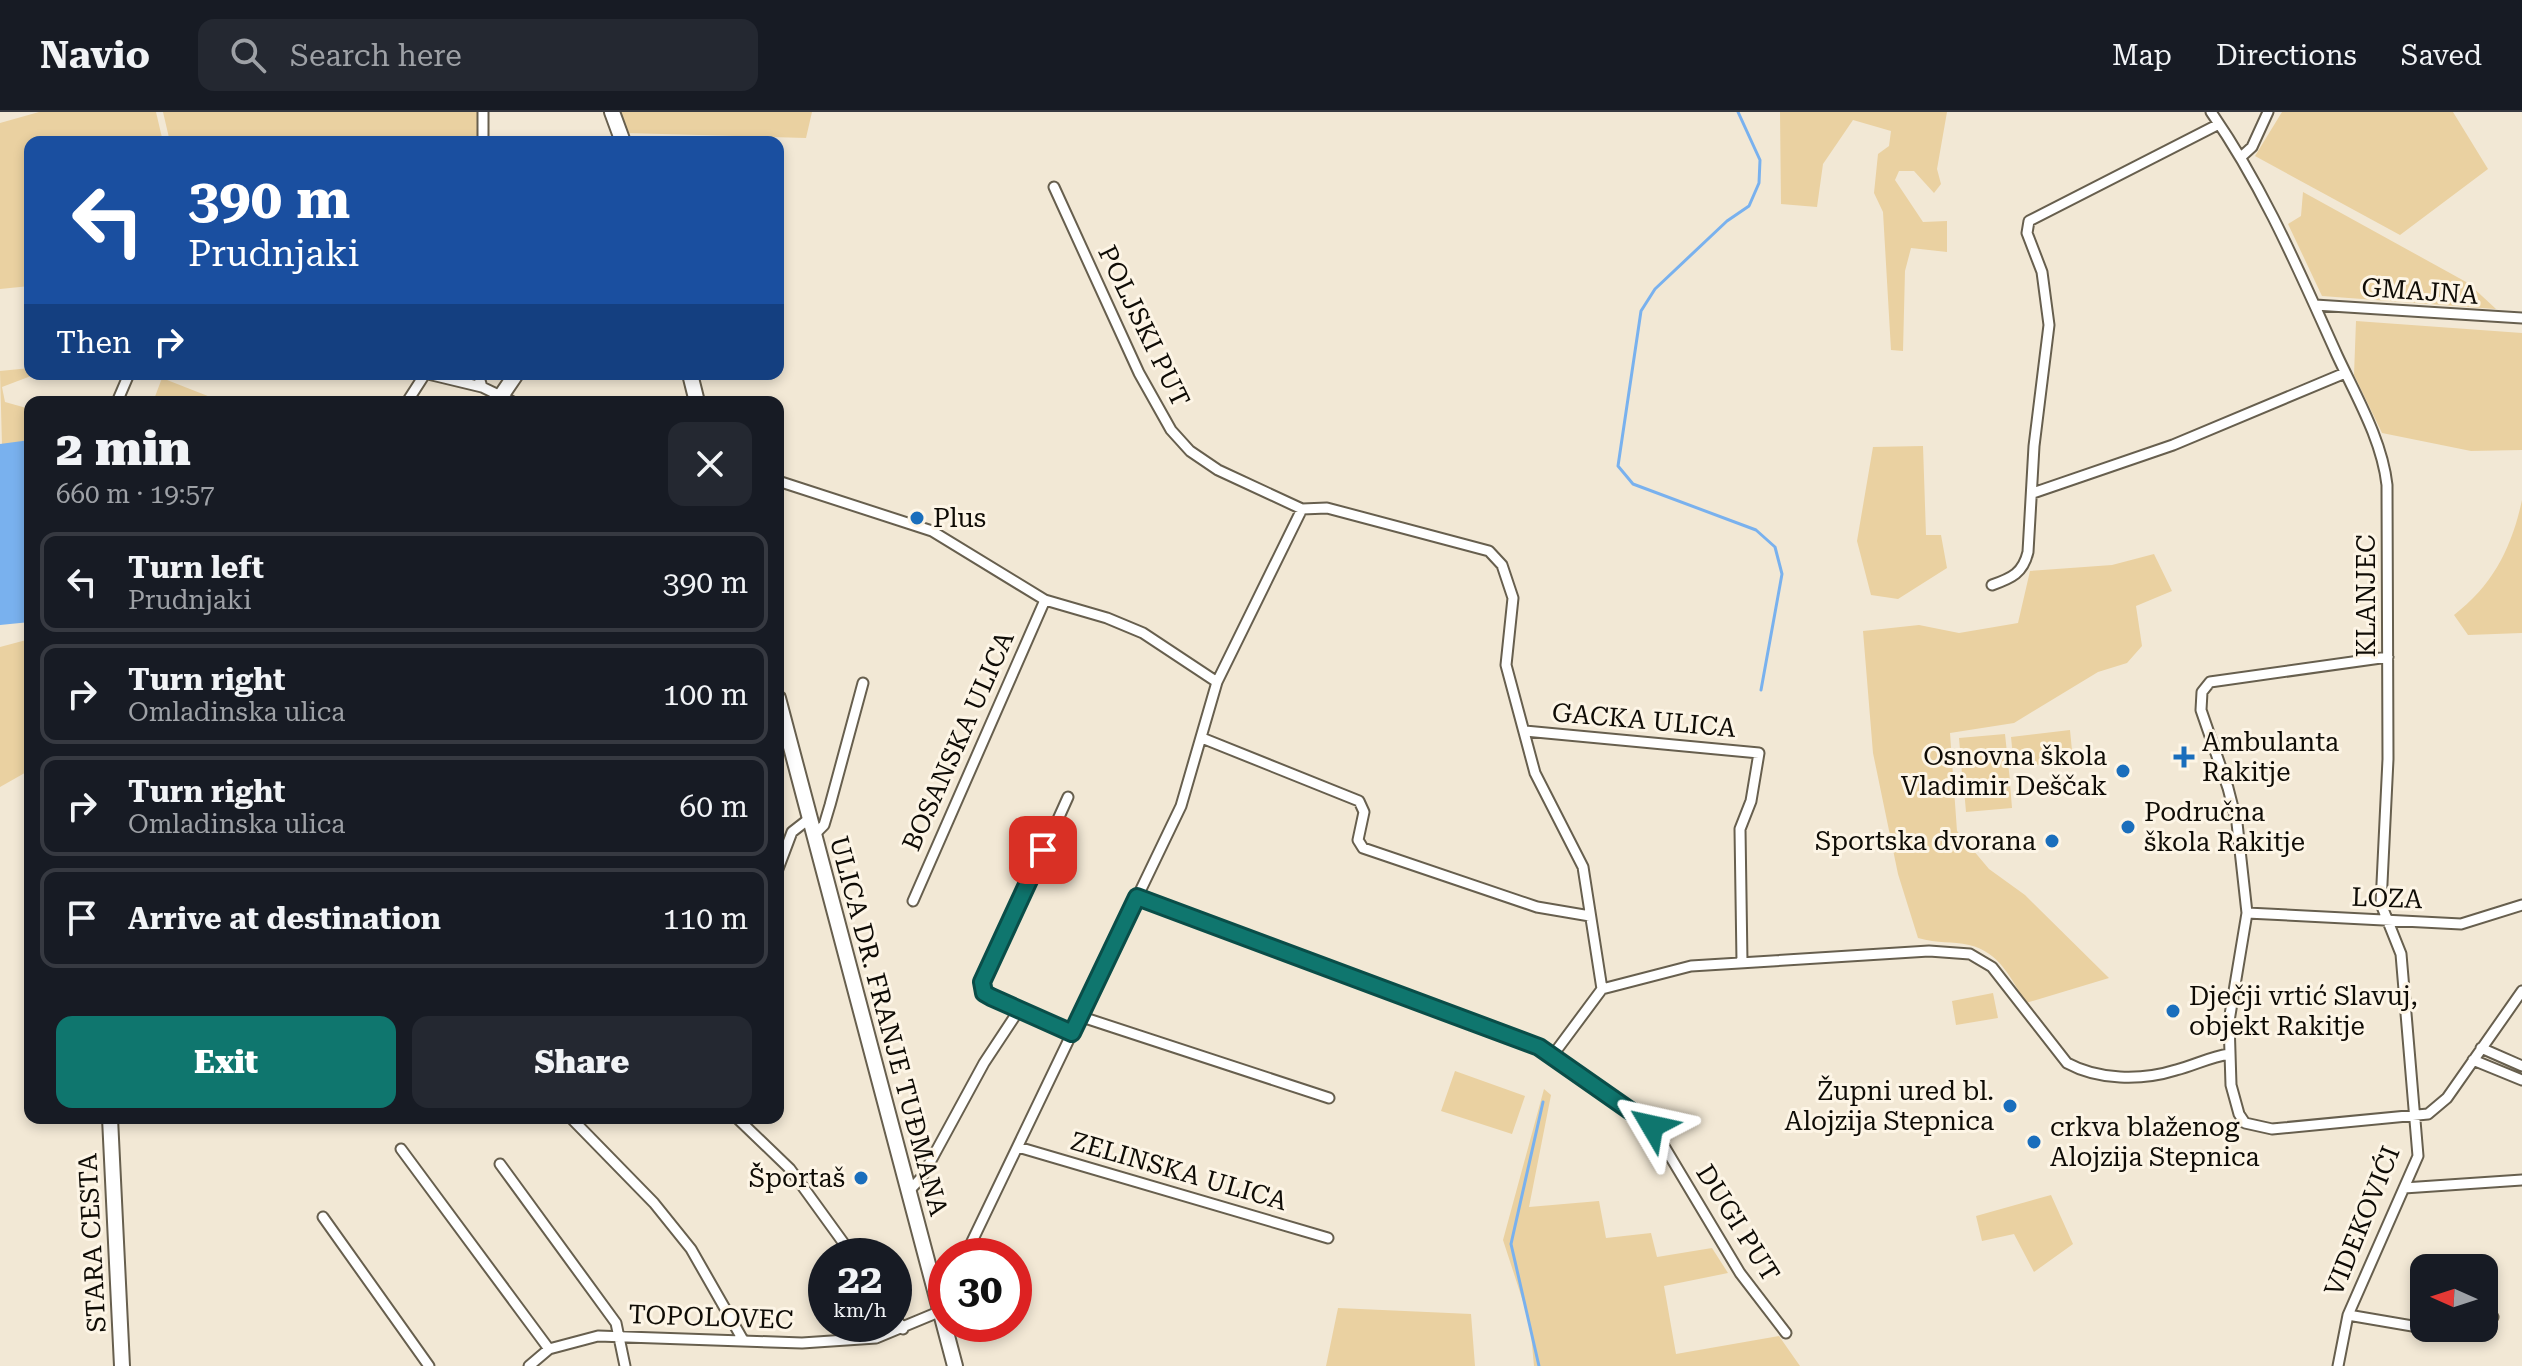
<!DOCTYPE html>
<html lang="en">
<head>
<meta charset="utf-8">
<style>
  body { margin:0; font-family:"Roboto Serif",serif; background:#242831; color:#f1f3f6; height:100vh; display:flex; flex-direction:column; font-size:30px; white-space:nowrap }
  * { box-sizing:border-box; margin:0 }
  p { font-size:26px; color:#9ea1a6 }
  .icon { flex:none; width:44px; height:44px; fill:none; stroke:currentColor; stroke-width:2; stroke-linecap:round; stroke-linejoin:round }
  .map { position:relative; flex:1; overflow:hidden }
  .details { position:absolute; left:24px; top:284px; width:760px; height:728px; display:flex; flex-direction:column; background:#171b24; border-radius:16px; box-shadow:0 4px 12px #0003 }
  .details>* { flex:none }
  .top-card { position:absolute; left:24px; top:24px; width:760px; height:244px; border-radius:16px; box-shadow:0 4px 12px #0003; background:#1a4fa0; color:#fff; overflow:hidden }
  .needle { width:52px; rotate:273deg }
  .tools { position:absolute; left:2410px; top:1142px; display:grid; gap:16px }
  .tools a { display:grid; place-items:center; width:88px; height:88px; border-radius:16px; background:#171b24; box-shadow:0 4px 12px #0003; font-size:40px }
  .speed { position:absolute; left:808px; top:1126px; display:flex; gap:16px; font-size:40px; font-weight:700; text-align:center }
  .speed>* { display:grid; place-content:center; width:104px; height:104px; border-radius:50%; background:#171b24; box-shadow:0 4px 12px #0003; line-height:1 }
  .speed small { font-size:20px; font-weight:400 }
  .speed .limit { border:12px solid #d22; background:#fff; color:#111 }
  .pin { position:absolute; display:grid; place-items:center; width:68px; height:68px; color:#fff; margin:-34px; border-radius:16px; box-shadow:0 4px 12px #0006 }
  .me { position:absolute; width:88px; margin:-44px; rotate:306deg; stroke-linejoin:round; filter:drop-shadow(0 0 6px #0008) }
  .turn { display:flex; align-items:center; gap:28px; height:168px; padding:0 32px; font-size:36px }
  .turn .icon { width:104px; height:104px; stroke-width:2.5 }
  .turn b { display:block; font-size:56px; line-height:68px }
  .then { display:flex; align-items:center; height:76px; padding:0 32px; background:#0003; gap:16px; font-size:30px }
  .round { display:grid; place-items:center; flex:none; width:84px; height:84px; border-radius:16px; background:#242831 }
  .head { display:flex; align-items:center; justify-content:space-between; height:136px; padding:0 32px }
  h1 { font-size:48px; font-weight:800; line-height:60px }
  .cta { display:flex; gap:16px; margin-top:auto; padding:16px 32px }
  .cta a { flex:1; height:92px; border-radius:16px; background:#0f766e; color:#fff; font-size:32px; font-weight:800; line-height:92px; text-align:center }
  .cta a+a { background:#242831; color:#f1f3f6 }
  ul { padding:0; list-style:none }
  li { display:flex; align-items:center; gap:24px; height:100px; margin:0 16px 12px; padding:0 16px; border:4px solid #363941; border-radius:16px }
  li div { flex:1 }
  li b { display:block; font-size:30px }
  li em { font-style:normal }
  header { display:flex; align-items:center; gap:48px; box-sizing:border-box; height:112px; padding:0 40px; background:#171b24; border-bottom:2px solid #363941 }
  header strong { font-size:38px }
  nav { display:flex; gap:44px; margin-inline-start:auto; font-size:28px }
  .search { width:560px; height:72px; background:#242831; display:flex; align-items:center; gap:20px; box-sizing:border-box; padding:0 28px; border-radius:16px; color:#9ea1a6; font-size:30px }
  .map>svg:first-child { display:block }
  .green { fill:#ead1a1 }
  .water { fill:#79b1ee }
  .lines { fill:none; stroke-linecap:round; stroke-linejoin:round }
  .stream { stroke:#79b1ee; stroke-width:3 }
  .street-casing { stroke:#675f4e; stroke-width:13 }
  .secondary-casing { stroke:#675f4e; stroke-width:18 }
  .street { stroke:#fff; stroke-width:9 }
  .secondary { stroke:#fff; stroke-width:14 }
  .route-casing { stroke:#0a4d48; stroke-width:20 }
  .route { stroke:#0f766e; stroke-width:14 }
  .poi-dot { fill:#1a6ebc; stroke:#fdf5e6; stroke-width:3 }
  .labels { text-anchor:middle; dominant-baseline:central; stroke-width:6; stroke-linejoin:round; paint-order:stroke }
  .street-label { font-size:26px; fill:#0f0c06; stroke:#fdf5e6 }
  .poi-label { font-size:26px; fill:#0f0c06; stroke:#fdf5e6; text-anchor:start }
</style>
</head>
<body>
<header>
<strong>Navio</strong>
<div class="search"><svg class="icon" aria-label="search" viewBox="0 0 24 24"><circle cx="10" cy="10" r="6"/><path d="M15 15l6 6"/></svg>Search here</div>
<nav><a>Map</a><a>Directions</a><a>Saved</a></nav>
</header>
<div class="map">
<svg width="2522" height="1254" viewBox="0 0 2522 1254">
  <rect width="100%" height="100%" fill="#f2e8d5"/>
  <path class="green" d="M 39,0 L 156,0 L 163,30 L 30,30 L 30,174 L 0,177 L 0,11 Z
    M 163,0 L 479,0 L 479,30 L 170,30 Z
    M 617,0 L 812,0 L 806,26 L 625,21 Z
    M 1780,0 L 1947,0 L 1937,57 L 1941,72 L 1934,81 L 1914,59 L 1899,59 L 1895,68 L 1923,110 L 1947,109 L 1947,140 L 1911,136 L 1905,159 L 1903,239 L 1891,238 L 1883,100 L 1874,81 L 1878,42 L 1889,34 L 1891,19 L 1853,8 L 1823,52 L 1817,95 L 1781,92 Z
    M 2282,0 L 2453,0 L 2488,57 L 2400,123 L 2255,44 Z
    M 2303,80 L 2468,171 L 2496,197 L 2322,184 L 2288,112 L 2301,104 Z
    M 2356,209 L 2522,221 L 2522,338 L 2471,339 L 2382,321 L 2354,263 Z
    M 30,256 L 31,264 L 2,275 L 5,290 L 30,297 L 30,328 L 2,333 L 0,259 Z
    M 162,266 L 223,290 L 153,290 Z
    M 1923,334 L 1926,423 L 1941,423 L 1947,456 L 1898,487 L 1871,483 L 1857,429 L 1873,335 Z
    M 2522,388 L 2522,521 L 2468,523 L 2454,503 C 2493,473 2512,435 2522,388 Z
    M 2154,442 L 2172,479 L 2136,494 L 2142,534 L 2127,551 L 2098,560 L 2014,611 L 1950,621 L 1957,719 L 1989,757 L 2025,783 L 2109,866 L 2026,891 C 2011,867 2000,840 1969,833 C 1952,829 1938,832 1918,826 L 1898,762 L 1873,641 L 1863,519 L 1919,513 L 1959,521 L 2018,511 L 2030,459 L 2112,453 Z
    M 30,527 L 30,658 L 0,675 L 0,535 Z
    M 2070,618 L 2073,649 L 2014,655 L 2011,625 Z
    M 2005,622 L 2010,669 L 1963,673 L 1959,626 Z
    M 2010,672 L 2012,696 L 1966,700 L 1964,677 Z
    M 1993,881 L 1998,906 L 1956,913 L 1952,889 Z
    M 1455,959 L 1525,984 L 1512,1022 L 1441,999 Z
    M 1544,977 L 1551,983 L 1529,1095 L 1599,1089 L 1606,1126 L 1651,1121 L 1657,1145 L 1712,1136 L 1728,1161 L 1664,1174 L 1676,1242 L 1779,1224 L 1800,1254 L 1534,1254 L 1530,1211 L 1503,1128 Z
    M 2051,1083 L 2073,1132 L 2034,1160 L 2014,1122 L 1982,1129 L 1976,1104 Z
    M 1338,1196 L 1471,1202 L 1475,1254 L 1326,1254 Z"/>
  <path class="water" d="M 30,328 L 30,510 L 0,513 L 0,332 Z"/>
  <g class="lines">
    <path class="stream" d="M 1738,0 L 1760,48 L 1759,71 L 1749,94 L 1727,109 L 1655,177 L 1641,199 L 1618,354 L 1633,372 L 1756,418 L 1775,435 L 1782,462 L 1761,578
      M 1539,1254 L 1511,1132 L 1543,990"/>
    <g class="street-casing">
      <path id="street" d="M 2211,0 C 2264,76 2299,159 2337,243 C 2356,284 2382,328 2387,373 L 2388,647 L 2381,792 L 2401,842 L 2418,1044 L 2348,1203 L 2338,1254
        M 483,30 L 483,0
        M 2241,45 L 2252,35 L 2268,0
        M 1054,75 L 1139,261 L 1171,318 L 1190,339 L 1218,358 L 1302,397 L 1327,396 L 1489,439 L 1502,453 L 1513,486 L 1506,553 L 1535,661 L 1583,755 L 1602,877 L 1553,943
        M 2315,193 L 2522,206
        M 428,262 L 482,275 L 513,290
        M 478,262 L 482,275
        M 117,290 L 129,262
        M 407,290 L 425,262
        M 778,369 L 932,419 L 1045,488 L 1107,506 L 1143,521 L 1217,570 L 1302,397
        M 2033,381 L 2173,333 L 2345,261
        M 1992,473 C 2012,466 2023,461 2028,440 L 2034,334 L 2049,213 L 2042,160 L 2027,121 L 2029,109 L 2219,12
        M 2388,545 L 2210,570 L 2202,580 L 2201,598 L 2228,676 L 2237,711 L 2247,801 L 2229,909 L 2231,973 L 2239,1002 L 2245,1011 L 2272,1017 L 2428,1002 L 2447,986 L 2522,879
        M 1525,619 L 1759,641 L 1751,689 L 1740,717 L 1742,850
        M 1202,626 L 1359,689 L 1364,700 L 1358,728 L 1363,736 L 1537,795 L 1590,804
        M 1068,685 L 982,876 L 991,885 L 1072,921
        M 814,723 L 824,713 L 830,693 L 863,571
        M 778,757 L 792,720 L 810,706
        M 1137,785 L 1500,918 L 1553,943 L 1652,1014 L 1740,1161 L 1786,1221
        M 913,789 L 1045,488
        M 2247,801 L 2461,812 L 2522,793
        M 1602,877 L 1691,854 L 1929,839 L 1970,842 L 1992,855 L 2067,951 C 2098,968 2141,969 2176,958 C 2195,953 2210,945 2229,942
        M 1079,904 L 1329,986
        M 2481,936 L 2522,954
        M 2473,948 L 2522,968
        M 571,1006 L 654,1091 L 691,1137 L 743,1228
        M 737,1006 L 790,1057 L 853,1144
        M 1018,1035 L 1328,1126
        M 401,1037 L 549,1237
        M 500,1052 L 616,1211 L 625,1254
        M 2404,1076 L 2522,1068
        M 908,1080 L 922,1065 L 984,951 L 1019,898
        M 323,1105 L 429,1254
        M 965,1144 L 1181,694 L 1217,570
        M 894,1203 L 903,1217
        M 2348,1203 L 2424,1216
        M 2484,1207 L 2493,1205
        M 529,1254 L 549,1237 L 598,1224 L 802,1231 L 876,1226 L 941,1199 L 946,1189"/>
    </g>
    <g class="secondary-casing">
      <path id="secondary" d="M 612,0 L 623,30
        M 690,262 L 697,290
        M 497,290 L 516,262
        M 778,586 L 955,1254
        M 110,1006 L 122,1254"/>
    </g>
    <use href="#street" class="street"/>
    <use href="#secondary" class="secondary"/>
  </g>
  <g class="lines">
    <g class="route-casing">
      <path id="route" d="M 1043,738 L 982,870 L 984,881 L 991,885 L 1072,921 L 1137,785 L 1539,935 L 1652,1014"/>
    </g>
    <use href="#route" class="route"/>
  </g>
  <g class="poi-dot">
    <circle cx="917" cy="406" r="8"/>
    <path d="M2180 633h8v8h8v8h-8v8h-8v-8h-8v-8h8z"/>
    <circle cx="2123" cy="659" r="8"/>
    <circle cx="2128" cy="715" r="8"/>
    <circle cx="2052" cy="729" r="8"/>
    <circle cx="2173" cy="899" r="8"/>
    <circle cx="2010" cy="994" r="8"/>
    <circle cx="2034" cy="1030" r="8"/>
    <circle cx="861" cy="1066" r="8"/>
  </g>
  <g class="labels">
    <g class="street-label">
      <text transform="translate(2420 179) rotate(4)">GMAJNA</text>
      <text transform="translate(1144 214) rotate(64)">POLJSKI PUT</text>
      <text transform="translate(2366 484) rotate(-90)">KLANJEC</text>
      <text transform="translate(1644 608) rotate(5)">GACKA ULICA</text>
      <text transform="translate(958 629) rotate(-66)">BOSANSKA ULICA</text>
      <text transform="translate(2387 786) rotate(2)">LOZA</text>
      <text transform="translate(889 914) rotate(75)">ULICA DR. FRANJE TUĐMANA</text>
      <text transform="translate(1179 1059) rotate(16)">ZELINSKA ULICA</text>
      <text transform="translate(2362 1109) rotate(-68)">VIDEKOVIĆI</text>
      <text transform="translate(1738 1111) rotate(58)">DUGI PUT</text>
      <text transform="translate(92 1131) rotate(-93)">STARA CESTA</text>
      <text transform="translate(711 1205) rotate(2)">TOPOLOVEC</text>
    </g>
    <g class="poi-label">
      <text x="933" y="406">Plus</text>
      <text x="2202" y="630">Ambulanta<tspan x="2202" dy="30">Rakitje</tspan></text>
      <text x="2107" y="644" text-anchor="end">Osnovna škola<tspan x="2107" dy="30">Vladimir Deščak</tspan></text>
      <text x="2144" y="700">Područna<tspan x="2144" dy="30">škola Rakitje</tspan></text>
      <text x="2036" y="729" text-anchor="end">Sportska dvorana</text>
      <text x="2189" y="884">Dječji vrtić Slavuj,<tspan x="2189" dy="30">objekt Rakitje</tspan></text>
      <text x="1994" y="979" text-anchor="end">Župni ured bl.<tspan x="1994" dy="30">Alojzija Stepnica</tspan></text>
      <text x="2050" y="1015">crkva blaženog<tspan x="2050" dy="30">Alojzija Stepnica</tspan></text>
      <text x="845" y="1066" text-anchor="end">Športaš</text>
    </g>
  </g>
</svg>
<div class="tools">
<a><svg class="needle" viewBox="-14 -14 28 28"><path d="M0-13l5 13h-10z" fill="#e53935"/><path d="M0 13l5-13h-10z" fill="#9ea1a6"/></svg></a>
</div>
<div class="speed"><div>22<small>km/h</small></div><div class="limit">30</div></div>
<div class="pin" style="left:1043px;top:738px;background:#d93025"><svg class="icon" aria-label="arrive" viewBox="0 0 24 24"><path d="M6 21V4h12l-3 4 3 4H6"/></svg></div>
<svg class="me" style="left:1652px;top:1014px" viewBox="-20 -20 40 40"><path d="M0-17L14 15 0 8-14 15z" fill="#0f766e" stroke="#fff" stroke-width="4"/></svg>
<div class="top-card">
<div class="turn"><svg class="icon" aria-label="left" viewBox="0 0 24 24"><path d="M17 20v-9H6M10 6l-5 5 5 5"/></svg><div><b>390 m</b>Prudnjaki</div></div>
<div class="then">Then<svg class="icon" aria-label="right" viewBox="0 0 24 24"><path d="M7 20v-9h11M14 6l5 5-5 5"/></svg></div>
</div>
<section class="details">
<div class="head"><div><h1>2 min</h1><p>660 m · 19:57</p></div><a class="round"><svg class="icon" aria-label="close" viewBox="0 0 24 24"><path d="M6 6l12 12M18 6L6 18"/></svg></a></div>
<ul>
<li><svg class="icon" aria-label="left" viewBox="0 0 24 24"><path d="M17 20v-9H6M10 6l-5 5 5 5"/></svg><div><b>Turn left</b><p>Prudnjaki</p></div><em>390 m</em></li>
<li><svg class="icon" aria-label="right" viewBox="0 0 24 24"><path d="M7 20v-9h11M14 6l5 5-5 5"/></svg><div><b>Turn right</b><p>Omladinska ulica</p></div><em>100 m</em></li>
<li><svg class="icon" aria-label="right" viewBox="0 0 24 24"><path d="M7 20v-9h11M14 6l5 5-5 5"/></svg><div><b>Turn right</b><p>Omladinska ulica</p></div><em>60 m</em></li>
<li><svg class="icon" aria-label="arrive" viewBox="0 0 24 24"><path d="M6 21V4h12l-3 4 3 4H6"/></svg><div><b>Arrive at destination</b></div><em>110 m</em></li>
</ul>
<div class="cta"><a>Exit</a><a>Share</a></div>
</section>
</div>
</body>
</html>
